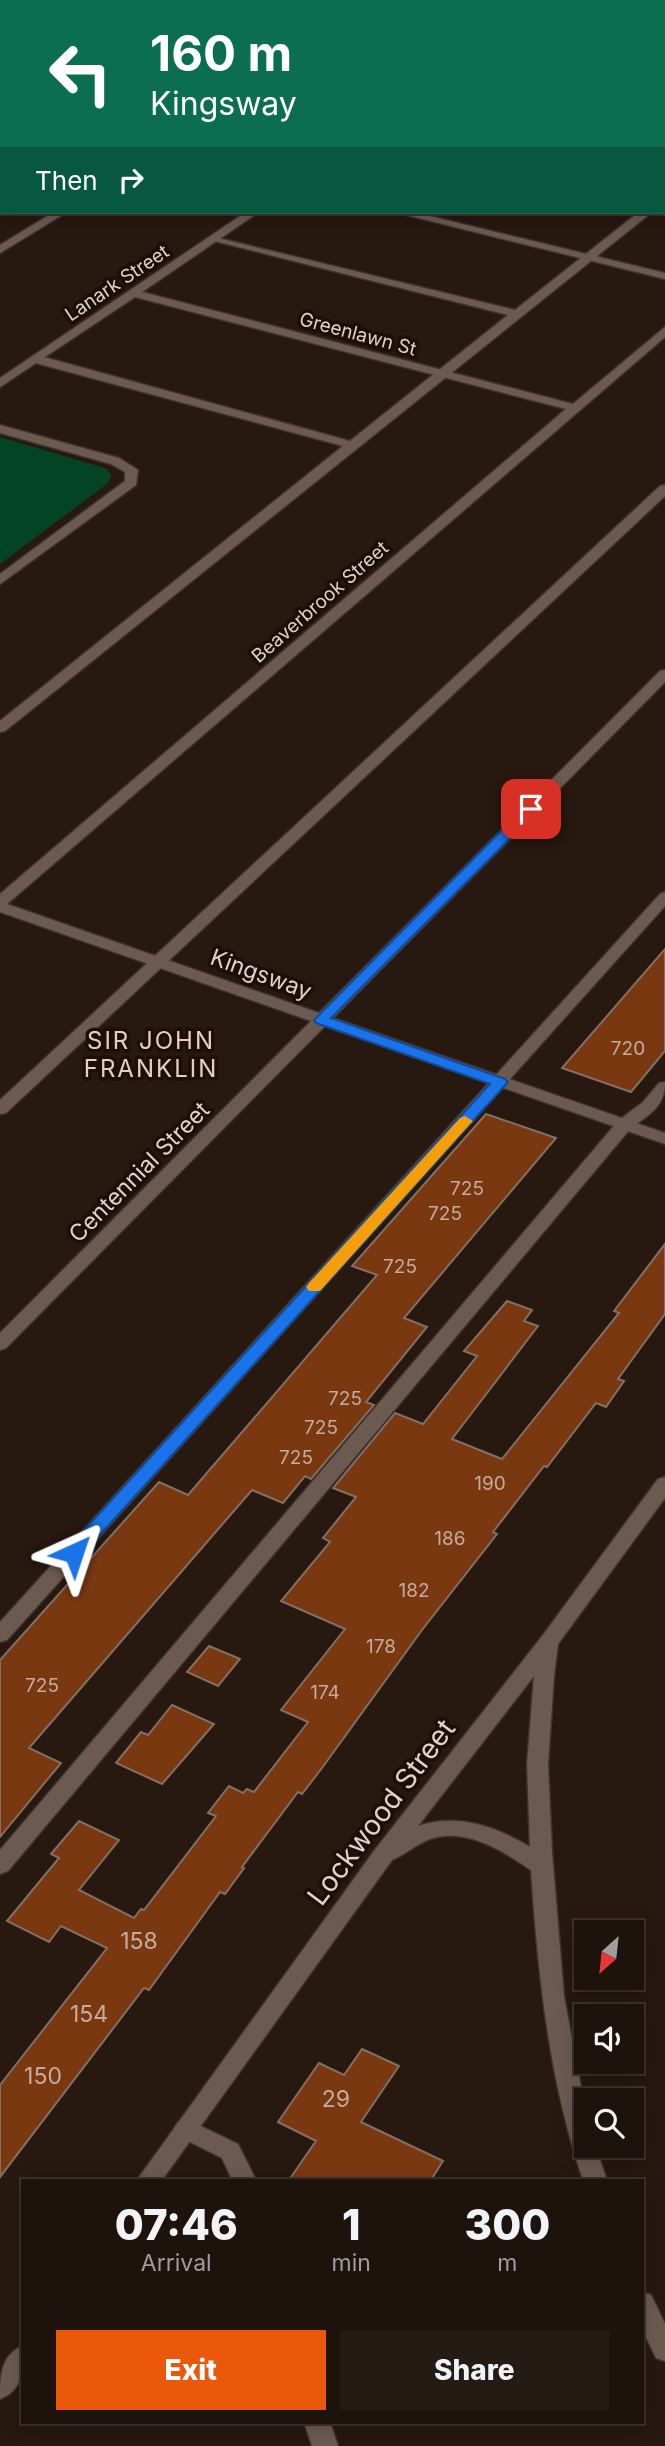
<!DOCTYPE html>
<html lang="en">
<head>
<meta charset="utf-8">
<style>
  body { margin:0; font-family:Inter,sans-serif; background:#251b15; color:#f1f3f6; height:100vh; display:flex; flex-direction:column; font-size:26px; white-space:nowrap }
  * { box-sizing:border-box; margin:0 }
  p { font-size:23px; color:#a09e9d }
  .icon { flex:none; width:38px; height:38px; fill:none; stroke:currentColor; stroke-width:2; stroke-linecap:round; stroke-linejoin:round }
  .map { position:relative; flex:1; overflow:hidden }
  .sheet { position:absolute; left:21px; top:2179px; width:623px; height:245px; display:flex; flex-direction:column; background:#1d120c; border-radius:0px; box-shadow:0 4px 18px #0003,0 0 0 2px #3b322d }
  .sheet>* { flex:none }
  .guide { position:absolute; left:0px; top:0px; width:665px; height:214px; box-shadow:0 4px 18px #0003,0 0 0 2px #3b322d; background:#0b6e4f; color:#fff; overflow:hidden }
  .needle { width:46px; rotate:207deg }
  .buttons { position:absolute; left:574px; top:1920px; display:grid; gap:14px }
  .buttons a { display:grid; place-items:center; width:70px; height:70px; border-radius:0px; background:#1d120c; box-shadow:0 4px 18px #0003,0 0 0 2px #3b322d; font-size:35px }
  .pin { position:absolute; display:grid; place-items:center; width:60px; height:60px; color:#fff; margin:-30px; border-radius:14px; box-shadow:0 4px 10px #0006 }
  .me { position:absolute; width:77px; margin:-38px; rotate:42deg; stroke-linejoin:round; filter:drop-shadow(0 0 5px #0008) }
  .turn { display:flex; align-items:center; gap:24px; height:147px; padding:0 35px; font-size:32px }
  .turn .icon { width:91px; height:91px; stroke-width:2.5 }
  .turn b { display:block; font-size:49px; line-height:60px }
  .then { display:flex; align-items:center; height:66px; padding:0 35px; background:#0003; gap:14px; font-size:26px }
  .eta { display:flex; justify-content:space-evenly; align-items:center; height:119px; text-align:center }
  .eta b { font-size:42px; font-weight:800; line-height:49px }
  .primary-button { display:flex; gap:14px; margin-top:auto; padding:14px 35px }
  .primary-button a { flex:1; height:80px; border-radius:0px; background:#ea580c; color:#fff; font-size:28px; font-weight:800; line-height:80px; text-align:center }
  .primary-button a+a { background:#251b15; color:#f1f3f6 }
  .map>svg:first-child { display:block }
  .green { fill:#034426 }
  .building { fill:#7a3811; stroke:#826f66; stroke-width:2 }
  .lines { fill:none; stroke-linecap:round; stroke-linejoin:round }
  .service-casing { stroke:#3d322e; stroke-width:3 }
  .minor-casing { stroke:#3d322e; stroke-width:3 }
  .path { stroke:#7f716b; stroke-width:2.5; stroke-dasharray:3.5 2.5; stroke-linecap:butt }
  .service { fill:#6c5a51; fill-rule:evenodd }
  .minor { fill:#6c5a51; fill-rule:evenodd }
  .rail { stroke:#90837d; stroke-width:3.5; stroke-dasharray:8 8; stroke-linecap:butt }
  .route { fill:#1a73e8; stroke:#114b97; stroke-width:2 }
  .slow { fill:#f59e0b }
  .labels { text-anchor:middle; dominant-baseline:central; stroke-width:7; stroke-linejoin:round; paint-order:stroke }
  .far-street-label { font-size:19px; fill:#ded3ce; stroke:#1d0f08 }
  .number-label { font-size:19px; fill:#c5ac9f }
  .street-label { font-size:23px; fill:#ded3ce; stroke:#1d0f08 }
  .near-number-label { font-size:23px; fill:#c5ac9f }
  .neighbourhood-label { font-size:24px; letter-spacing:2px; fill:#e3cec4; stroke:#1d0f08 }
  .near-street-label { font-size:28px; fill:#ded3ce; stroke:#1d0f08 }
</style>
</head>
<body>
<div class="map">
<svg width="665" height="2446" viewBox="0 0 665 2446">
  <rect width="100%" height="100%" fill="#271810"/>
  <path class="green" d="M 76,0 L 391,0 L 73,2 Z
    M 0,437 L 105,468 L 112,475 L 107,484 L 0,564 Z"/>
  <path class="building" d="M 665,949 L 665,1051 L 631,1092 L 562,1068 Z
    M 486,1114 L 556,1138 L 404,1318 L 427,1327 L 366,1402 L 374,1405 L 311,1479 L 305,1476 L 283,1503 L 252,1490 L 29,1748 L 61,1763 L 0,1837 L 0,1660 L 159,1482 L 188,1495 L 377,1275 L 352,1266 Z
    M 665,1244 L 665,1314 L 618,1379 L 624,1381 L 606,1407 L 596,1403 L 547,1467 L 544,1466 L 493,1532 L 497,1534 L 422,1630 L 322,1768 L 302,1794 L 298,1792 L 242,1867 L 244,1868 L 225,1894 L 220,1892 L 149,1990 L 144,1988 L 0,2177 L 0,2085 L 107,1948 L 61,1926 L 49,1942 L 7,1921 L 59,1858 L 51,1854 L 79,1821 L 119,1840 L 79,1890 L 134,1918 L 141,1909 L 144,1910 L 216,1816 L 208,1813 L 229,1786 L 243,1793 L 247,1789 L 254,1792 L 308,1722 L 281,1710 L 345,1629 L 281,1601 L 330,1542 L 323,1538 L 356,1497 L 333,1488 L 395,1413 L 423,1424 L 477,1356 L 464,1351 L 507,1301 L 532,1310 L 524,1321 L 538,1326 L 452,1439 L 502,1459 L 619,1313 L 614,1311 Z
    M 209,1646 L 240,1659 L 218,1686 L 187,1672 Z
    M 172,1705 L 214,1724 L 162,1784 L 116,1763 L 141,1732 L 148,1735 Z
    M 362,2049 L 399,2066 L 361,2122 L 443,2161 L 431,2180 L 289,2180 L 316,2141 L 278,2122 L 319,2063 L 344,2075 Z"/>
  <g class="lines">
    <g class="service-casing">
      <path id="service" d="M 391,0 L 403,0 L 390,2 Z
        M 572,0 L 589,0 L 590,2 L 573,2 Z
        M 663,14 L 665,15 L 665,21 L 663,21 Z
        M 663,193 L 665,193 L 663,201 Z
        M 54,212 L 67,212 L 0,253 L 0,245 Z
        M 639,212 L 652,212 L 5,731 L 0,732 L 0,721 L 343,446 L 32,362 L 32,356 L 40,356 L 350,441 L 508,315 L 210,240 L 210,236 L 515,310 Z
        M 665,485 L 665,496 L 6,1113 L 0,1114 L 0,1100 L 660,486 Z
        M 665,892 L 665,906 L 7,1640 L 0,1642 L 0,1622 L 660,894 Z
        M 665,1082 C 665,1108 649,1114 630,1129 L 8,1871 L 0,1874 L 0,1850 L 618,1121 L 643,1102 L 659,1083 Z
        M 186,2119 L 238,2144 L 256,2180 L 232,2180 L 222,2158 L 178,2136 L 174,2129 L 178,2122 Z
        M 304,2422 L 330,2422 L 338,2446 L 312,2446 Z"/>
    </g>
    <g class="minor-casing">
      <path id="minor" d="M 561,0 L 573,0 L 560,2 Z
        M 663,64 L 665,64 L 665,71 L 663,71 Z
        M 663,83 L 665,83 L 663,90 Z
        M 0,114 L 2,114 L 2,121 L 0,121 Z
        M 0,146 L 2,146 L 0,153 Z
        M 246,212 L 259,212 L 142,292 L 573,404 L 665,327 L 665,337 L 7,904 L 319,1013 L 660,671 L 665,670 L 665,682 L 333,1018 L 665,1133 L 665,1144 L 325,1026 L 6,1348 L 0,1350 L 0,1333 L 311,1021 L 0,912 L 0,894 L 566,409 L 135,297 L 0,387 L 0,378 Z
        M 394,212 L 413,212 L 665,273 L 665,279 Z
        M 0,425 L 119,458 L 138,470 L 136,485 L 0,584 L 0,574 L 125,481 L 125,472 L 111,464 L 0,433 Z
        M 665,1477 L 665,1498 L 558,1644 L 554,1676 L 548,1764 L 552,1852 L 564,1996 L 586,2113 L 586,2146 L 595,2146 L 607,2180 L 583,2180 C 549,2080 538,1975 531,1870 C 503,1851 466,1827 430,1839 C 416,1844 405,1855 392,1860 L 162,2180 L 137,2180 L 374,1851 L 543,1635 L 658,1479 ZM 534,1676 L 527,1764 L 530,1847 C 495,1826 458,1813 418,1826 Z
        M 642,2292 L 651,2295 L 665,2324 L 665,2361 L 656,2358 L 642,2329 Z
        M 23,2346 C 23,2368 24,2390 0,2399 C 0,2378 0,2355 23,2346 Z"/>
    </g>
    <path class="path" d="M 327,2 L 330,0"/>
    <use href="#service" class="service"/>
    <use href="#minor" class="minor"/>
    <path class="rail" d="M 28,2 L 31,0"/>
  </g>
  <path class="route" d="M 531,805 L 536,806 L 536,812 L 331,1018 L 505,1079 L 508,1082 L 80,1557 L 68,1557 L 65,1553 L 68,1548 L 490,1084 L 316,1023 L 314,1020 L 526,806 Z"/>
  <path class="slow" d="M 465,1116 L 473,1121 L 470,1124 L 320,1291 L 309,1291 L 306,1287 L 309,1283 L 460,1118 Z"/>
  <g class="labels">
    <g class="far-street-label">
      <text transform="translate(117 283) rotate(-34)">Lanark Street</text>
      <text transform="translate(358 334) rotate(15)">Greenlawn St</text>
      <text transform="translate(320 602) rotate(-41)">Beaverbrook Street</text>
    </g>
    <g class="number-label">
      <text x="628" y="1048">720</text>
      <text x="467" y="1188">725</text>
      <text x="445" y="1213">725</text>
      <text x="400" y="1266">725</text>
      <text x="345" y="1398">725</text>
      <text x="321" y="1427">725</text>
      <text x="296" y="1457">725</text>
      <text x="490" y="1483">190</text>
      <text x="450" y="1538">186</text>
      <text x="414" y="1590">182</text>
      <text x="381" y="1646">178</text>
      <text x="42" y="1685">725</text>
      <text x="325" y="1692">174</text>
    </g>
    <g class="street-label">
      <text transform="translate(261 974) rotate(20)">Kingsway</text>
      <text transform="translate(139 1172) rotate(-45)">Centennial Street</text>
    </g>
    <g class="near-number-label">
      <text x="139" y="1941">158</text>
      <text x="89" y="2014">154</text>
      <text x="43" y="2076">150</text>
      <text x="336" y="2099">29</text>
    </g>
    <g class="neighbourhood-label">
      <text x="151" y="1040">SIR JOHN<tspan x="151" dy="28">FRANKLIN</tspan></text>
    </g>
    <g class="near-street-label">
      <text transform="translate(381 1812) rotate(-53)">Lockwood Street</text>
    </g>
  </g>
</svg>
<div class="buttons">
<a><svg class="needle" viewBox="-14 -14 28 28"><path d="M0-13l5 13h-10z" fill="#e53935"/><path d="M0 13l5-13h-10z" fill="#a09e9d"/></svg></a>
<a><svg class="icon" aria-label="sound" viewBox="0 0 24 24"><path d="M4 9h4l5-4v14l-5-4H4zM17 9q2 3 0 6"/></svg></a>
<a><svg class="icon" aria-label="search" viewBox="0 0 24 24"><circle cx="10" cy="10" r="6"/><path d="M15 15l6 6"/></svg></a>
</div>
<div class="pin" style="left:531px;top:809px;background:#d93025"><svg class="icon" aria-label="arrive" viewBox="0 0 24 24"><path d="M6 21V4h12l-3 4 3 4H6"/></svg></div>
<svg class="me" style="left:74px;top:1553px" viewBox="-20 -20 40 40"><path d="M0-17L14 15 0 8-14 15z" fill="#1a73e8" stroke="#fff" stroke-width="4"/></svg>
<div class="guide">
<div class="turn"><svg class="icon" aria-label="left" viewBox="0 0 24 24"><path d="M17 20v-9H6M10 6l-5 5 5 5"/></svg><div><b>160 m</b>Kingsway</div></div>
<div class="then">Then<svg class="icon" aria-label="right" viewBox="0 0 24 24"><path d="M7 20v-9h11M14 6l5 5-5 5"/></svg></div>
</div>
<section class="sheet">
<div class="eta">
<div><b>07:46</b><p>Arrival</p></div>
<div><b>1</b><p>min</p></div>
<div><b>300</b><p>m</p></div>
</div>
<div class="primary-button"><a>Exit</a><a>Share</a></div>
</section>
</div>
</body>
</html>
